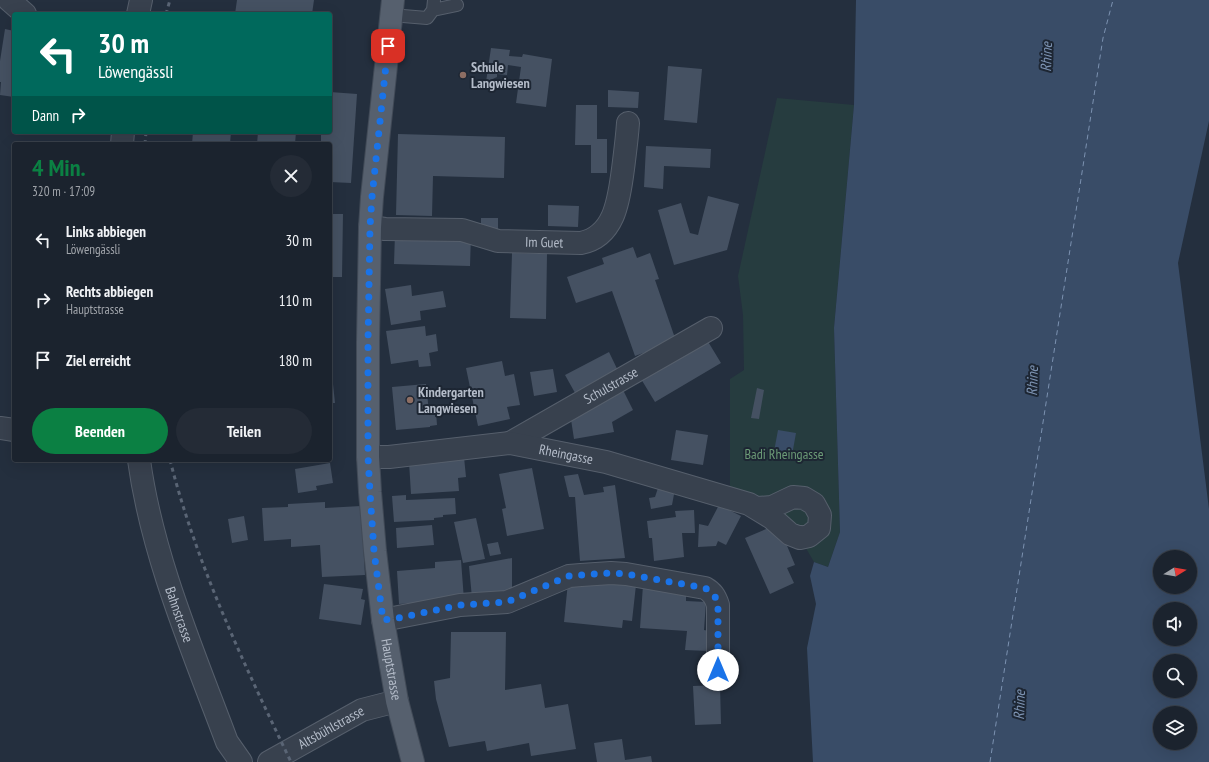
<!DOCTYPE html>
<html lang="de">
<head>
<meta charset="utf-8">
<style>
  body { margin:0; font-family:"PT Sans Narrow",sans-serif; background:#242b36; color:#f1f3f6; height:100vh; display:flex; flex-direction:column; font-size:15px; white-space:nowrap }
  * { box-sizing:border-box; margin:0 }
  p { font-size:13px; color:#a0a4aa }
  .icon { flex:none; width:22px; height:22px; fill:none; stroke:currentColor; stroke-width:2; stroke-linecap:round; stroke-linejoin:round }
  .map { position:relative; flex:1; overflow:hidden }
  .drawer { position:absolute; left:12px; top:142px; width:320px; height:320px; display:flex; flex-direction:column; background:#1b232e; border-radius:4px; box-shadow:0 4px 16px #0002,0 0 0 1px #39404a }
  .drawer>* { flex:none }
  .hud { position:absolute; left:12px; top:12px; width:320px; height:122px; border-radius:4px; box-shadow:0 4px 16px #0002,0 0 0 1px #39404a; background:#00695c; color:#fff; overflow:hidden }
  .needle { width:26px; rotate:79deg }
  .tools { position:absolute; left:1153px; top:550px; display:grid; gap:8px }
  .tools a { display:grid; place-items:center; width:44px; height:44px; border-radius:50%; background:#1b232e; box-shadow:0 4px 16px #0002,0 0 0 1px #39404a; font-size:20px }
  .pin { position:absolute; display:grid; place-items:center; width:34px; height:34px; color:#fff; margin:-17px; border-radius:8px; box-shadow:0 2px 6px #0006 }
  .me { position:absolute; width:44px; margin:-22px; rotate:0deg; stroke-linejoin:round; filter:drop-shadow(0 0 3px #0008) }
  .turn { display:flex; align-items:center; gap:14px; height:84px; padding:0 20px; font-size:18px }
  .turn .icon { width:52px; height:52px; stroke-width:2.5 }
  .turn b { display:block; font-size:28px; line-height:34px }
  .then { display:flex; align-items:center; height:38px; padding:0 20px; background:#0003; gap:8px; font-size:15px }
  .round { display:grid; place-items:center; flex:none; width:42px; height:42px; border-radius:21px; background:#242b36 }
  .head { display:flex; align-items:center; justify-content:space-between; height:68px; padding:0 20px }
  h1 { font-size:24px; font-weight:700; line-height:30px; color:#0b8043 }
  .button { display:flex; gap:8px; margin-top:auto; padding:8px 20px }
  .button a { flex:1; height:46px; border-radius:24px; background:#0b8043; color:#fff; font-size:16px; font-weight:700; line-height:46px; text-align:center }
  .button a+a { background:#242b36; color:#f1f3f6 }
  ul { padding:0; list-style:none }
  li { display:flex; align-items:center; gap:12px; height:60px; padding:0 20px }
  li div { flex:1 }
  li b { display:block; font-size:15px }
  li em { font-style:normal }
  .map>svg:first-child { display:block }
  .green { fill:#263c3f }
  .water { fill:#394c67; fill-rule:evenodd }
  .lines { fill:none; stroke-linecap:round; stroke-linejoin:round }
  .ferry { stroke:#7c92b1; stroke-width:1; stroke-dasharray:5 4; stroke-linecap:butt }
  .building { fill:#455162 }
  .lane-casing { stroke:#565f6c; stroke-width:14 }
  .street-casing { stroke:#565f6c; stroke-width:24 }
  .primary-casing { stroke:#414a57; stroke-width:24 }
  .lane { stroke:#38414e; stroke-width:12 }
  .street { stroke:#38414e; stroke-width:22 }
  .primary { stroke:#56606e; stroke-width:22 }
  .rail { stroke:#5a6575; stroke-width:3; stroke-dasharray:4 4; stroke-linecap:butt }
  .route { stroke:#1a73e8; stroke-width:7; stroke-dasharray:0 12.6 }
  .education-dot { fill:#8d6e63; stroke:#1d2633; stroke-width:1.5 }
  .labels { text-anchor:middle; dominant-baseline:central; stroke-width:4; stroke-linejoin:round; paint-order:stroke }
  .poi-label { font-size:14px; font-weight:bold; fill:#b4bcc9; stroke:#1d2633; text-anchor:start }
  .street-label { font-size:14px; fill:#b4bcc9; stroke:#1d2633 }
  .park-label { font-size:14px; fill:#6b9a76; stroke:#1d2633 }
  .water-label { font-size:15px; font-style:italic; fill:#7c92b1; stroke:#1d2633 }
</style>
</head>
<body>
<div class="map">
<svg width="1209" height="762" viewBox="0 0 1209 762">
  <rect width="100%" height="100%" fill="#242f3e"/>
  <path class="green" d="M 777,98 L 854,105 L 834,328 L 840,532 L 828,567 L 814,562 L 800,538 L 730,498 L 730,379 L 744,370 L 743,315 L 738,276 Z"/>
  <path class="water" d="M 856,0 L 1209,0 L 1209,121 L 1178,263 L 1209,509 L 1209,762 L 813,762 L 807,648 L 816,604 L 810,576 L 814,562 L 828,567 L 840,532 L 834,328 L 854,105 ZM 1160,557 L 1190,557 L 1190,587 L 1160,587 ZM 1160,609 L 1190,609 L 1190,639 L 1160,639 ZM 1160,661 L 1190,661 L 1190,691 L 1160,691 ZM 1160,713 L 1190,713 L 1190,743 L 1160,743 Z
    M 778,430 L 796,433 L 791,461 L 773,457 Z"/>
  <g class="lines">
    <path class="ferry" d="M 990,762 L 1103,38 L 1113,0"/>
  </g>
  <path class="building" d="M 237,0 L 314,0 L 312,14 L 235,14 Z
    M 5,29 L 14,31 L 14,97 L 0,95 L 1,82 L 0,82 L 0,61 Z
    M 491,48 L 510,50 L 509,56 L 522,57 L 523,54 L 552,59 L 546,107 L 516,103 L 521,67 L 508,65 L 507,75 L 497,74 L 497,77 L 486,82 Z
    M 668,66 L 702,69 L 697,123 L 664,120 Z
    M 608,90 L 639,92 L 638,108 L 608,107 Z
    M 330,92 L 357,94 L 351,183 L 330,182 L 330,144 L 321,144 L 321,132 L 330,132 Z
    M 576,105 L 597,105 L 597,139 L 607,139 L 607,173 L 591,173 L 591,145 L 575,145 Z
    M 193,132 L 231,132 L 230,144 L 192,144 Z
    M 258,132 L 296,132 L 295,144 L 257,144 Z
    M 398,134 L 505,137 L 504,178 L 433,176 L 432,216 L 396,215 Z
    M 646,146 L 711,149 L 710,168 L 664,166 L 663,189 L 644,187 Z
    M 708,196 L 739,204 L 727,250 L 674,265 L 658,210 L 681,203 L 690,233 L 698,235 Z
    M 548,205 L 579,206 L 578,227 L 548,226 Z
    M 330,214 L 343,214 L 342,277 L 330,277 Z
    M 481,218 L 498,218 L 498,229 L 481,229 Z
    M 395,233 L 471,235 L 470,266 L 394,264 Z
    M 633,247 L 637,258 L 650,253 L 659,279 L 655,280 L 676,341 L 635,356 L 612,291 L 576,303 L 567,277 L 604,264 L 602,258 Z
    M 512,253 L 547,254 L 546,319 L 510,318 Z
    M 411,285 L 412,296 L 443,291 L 446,307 L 420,311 L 421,320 L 391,325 L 385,289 Z
    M 425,326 L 426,336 L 436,334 L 438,351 L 429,353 L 431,366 L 419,367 L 418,360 L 391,364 L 386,331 Z
    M 704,335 L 721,363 L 655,402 L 638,374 Z
    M 609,352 L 621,377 L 579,400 L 565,375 Z
    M 502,361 L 505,376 L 514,374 L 520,405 L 507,407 L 510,419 L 478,426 L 466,368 Z
    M 553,369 L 557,392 L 534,396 L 530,372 Z
    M 330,384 L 333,384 L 335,403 L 330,403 Z
    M 426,384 L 429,412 L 436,412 L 437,425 L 430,426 L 430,427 L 396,430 L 392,387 Z
    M 757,388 L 764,390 L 759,419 L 751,418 Z
    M 623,390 L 633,410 L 612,422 L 614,432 L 574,439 L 570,413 Z
    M 676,430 L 708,435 L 703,465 L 671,460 Z
    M 464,457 L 466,477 L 458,478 L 459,491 L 411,494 L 409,462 Z
    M 330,463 L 333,483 L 316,486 L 317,490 L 298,493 L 295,469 Z
    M 532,468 L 544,529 L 507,536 L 502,509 L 506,508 L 499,474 Z
    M 578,474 L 584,495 L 604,492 L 603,487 L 615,485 L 625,558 L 580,561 L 575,497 L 569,497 L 564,476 Z
    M 659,485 L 675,489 L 672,505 L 651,509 L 649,498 L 655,497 Z
    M 406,495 L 406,500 L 455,498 L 456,514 L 443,515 L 443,517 L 434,518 L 434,520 L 394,522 L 392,496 Z
    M 325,502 L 325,508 L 361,506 L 365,575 L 322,577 L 320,545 L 291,547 L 291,539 L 264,541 L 262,508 L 288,507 L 288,504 Z
    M 719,505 L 741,516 L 726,545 L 718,541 L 716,546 L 698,547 L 699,524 L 708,526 Z
    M 694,510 L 695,533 L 682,533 L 684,557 L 654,561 L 652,538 L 649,538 L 647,521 L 676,517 L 675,511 Z
    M 244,516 L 248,540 L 232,543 L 228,519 Z
    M 476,518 L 485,559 L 463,563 L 454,522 Z
    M 778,524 L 795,565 L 787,568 L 794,583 L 770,594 L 745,538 Z
    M 432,525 L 434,545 L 397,548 L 396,528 Z
    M 498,542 L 501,554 L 490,556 L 487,544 Z
    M 512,558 L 512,595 L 472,598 L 469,566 Z
    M 461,560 L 464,600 L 399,604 L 397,571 L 435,568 L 435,562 Z
    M 568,582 L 598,585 L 599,582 L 636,585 L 632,621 L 623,620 L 622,628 L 564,622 Z
    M 324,584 L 363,589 L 361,599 L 365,600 L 361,625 L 319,619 Z
    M 643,585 L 686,588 L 686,601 L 706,602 L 704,630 L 709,631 L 708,651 L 685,650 L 687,631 L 640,628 Z
    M 451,632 L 506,632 L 505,690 L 541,684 L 545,708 L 568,704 L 576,749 L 531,756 L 529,743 L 487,751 L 485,741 L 449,747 L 436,699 L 434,681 L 450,678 Z
    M 720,685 L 721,724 L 695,725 L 693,686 Z
    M 622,739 L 625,760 L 651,756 L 652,762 L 597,762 L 594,743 Z"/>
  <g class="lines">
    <g class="lane-casing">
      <path id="lane" d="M 434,0 L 433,10 L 457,5
        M 391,15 L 427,18 L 433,10"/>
    </g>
    <g class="street-casing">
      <g id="street">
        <path d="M 9,0 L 25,14"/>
        <path d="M 138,14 L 141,0"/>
        <path d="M 122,144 L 123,132"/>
        <path id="s1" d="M 370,227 L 385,229 L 462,230 L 498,241 L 581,243 C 616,236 619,197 623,169 C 625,153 627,138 628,123"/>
        <path d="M 0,428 L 14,430"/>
        <path id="s2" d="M 510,443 L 711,328"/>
        <path id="s3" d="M 368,457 L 389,457 L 510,443 L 606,462 L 749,504 L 772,518 L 790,534 L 800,538 L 809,536 L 819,528 L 820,515 L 814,504 L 804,498 L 793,497 L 772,507 L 757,508"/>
        <path id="s4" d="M 139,460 C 152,556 193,651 227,742 L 241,762"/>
        <path d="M 383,620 L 460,605 L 507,602 L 569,576 L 581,575 L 611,573 L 626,574 L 705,588 C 712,592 715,596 718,605 L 718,670"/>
        <path id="s5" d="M 269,762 L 362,710 L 397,701"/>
      </g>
    </g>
    <g class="primary-casing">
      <g id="primary">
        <path id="s6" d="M 393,0 L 372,197 L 370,227 L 368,342 L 368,457 L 370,492 L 375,551 L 383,620 L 397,701 L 413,762"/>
      </g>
    </g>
    <use href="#lane" class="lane"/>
    <use href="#street" class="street"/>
    <use href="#primary" class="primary"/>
    <path class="rail" d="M 166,14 L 170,0
      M 145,144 L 146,132
      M 170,460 C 197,566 244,664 291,762"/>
  </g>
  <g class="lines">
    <path class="route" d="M 388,46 L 372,197 L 370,227 L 368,342 L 368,457 L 370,492 L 374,551 L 383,620 L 398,618 L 460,605 L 507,602 L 569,576 L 581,575 L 611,573 L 626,574 L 705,588 C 712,592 716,596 718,604 L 718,670"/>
  </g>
  <g class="education-dot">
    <circle cx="463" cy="75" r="4"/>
    <circle cx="410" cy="400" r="4"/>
  </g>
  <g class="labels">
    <g class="poi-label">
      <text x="471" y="67">Schule<tspan x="471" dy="16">Langwiesen</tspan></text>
      <text x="418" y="392">Kindergarten<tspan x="418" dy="16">Langwiesen</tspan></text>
    </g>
    <g class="street-label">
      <text stroke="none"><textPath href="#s1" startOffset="176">Im Guet</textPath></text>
      <text stroke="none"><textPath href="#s2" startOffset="116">Schulstrasse</textPath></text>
      <text stroke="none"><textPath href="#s3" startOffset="200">Rheingasse</textPath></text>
      <text stroke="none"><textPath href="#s4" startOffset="160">Bahnstrasse</textPath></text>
      <text stroke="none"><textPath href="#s6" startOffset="672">Hauptstrasse</textPath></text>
      <text stroke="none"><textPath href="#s5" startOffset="71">Altsbühlstrasse</textPath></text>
    </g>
    <g class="park-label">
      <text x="784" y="454">Badi Rheingasse</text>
    </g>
    <g class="water-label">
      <text transform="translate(1046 57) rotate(-88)">Rhine</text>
      <text transform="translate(1032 381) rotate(-88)">Rhine</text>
      <text transform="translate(1019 705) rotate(-88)">Rhine</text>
    </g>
  </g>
</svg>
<div class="tools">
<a><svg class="needle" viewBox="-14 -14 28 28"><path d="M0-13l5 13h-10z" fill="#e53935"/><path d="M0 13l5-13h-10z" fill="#a0a4aa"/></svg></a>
<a><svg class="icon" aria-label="sound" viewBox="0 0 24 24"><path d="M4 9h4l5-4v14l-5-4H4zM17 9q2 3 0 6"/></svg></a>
<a><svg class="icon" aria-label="search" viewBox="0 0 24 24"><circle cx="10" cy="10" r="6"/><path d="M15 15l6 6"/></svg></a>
<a><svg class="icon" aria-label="layers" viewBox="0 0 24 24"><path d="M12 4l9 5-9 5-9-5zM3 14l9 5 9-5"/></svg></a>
</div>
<div class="pin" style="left:388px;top:46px;background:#d93025"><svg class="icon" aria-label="arrive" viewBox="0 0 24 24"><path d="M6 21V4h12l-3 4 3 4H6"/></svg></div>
<svg class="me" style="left:718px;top:670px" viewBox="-20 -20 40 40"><circle r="19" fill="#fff"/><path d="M0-13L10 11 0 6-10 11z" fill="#1a73e8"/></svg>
<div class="hud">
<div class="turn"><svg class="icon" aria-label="left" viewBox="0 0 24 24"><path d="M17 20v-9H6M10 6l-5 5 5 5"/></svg><div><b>30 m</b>Löwengässli</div></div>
<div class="then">Dann<svg class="icon" aria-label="right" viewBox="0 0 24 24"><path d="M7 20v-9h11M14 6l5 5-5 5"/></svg></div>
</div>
<section class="drawer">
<div class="head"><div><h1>4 Min.</h1><p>320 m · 17:09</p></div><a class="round"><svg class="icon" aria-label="close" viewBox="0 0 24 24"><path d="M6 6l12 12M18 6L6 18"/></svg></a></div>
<ul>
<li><svg class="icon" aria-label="left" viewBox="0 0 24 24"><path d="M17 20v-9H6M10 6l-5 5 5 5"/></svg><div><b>Links abbiegen</b><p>Löwengässli</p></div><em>30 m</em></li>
<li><svg class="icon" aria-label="right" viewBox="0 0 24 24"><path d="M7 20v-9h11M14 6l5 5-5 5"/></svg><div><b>Rechts abbiegen</b><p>Hauptstrasse</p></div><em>110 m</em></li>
<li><svg class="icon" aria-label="arrive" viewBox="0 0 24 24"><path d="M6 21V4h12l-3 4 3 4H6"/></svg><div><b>Ziel erreicht</b></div><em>180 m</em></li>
</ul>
<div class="button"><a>Beenden</a><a>Teilen</a></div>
</section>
</div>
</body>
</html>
